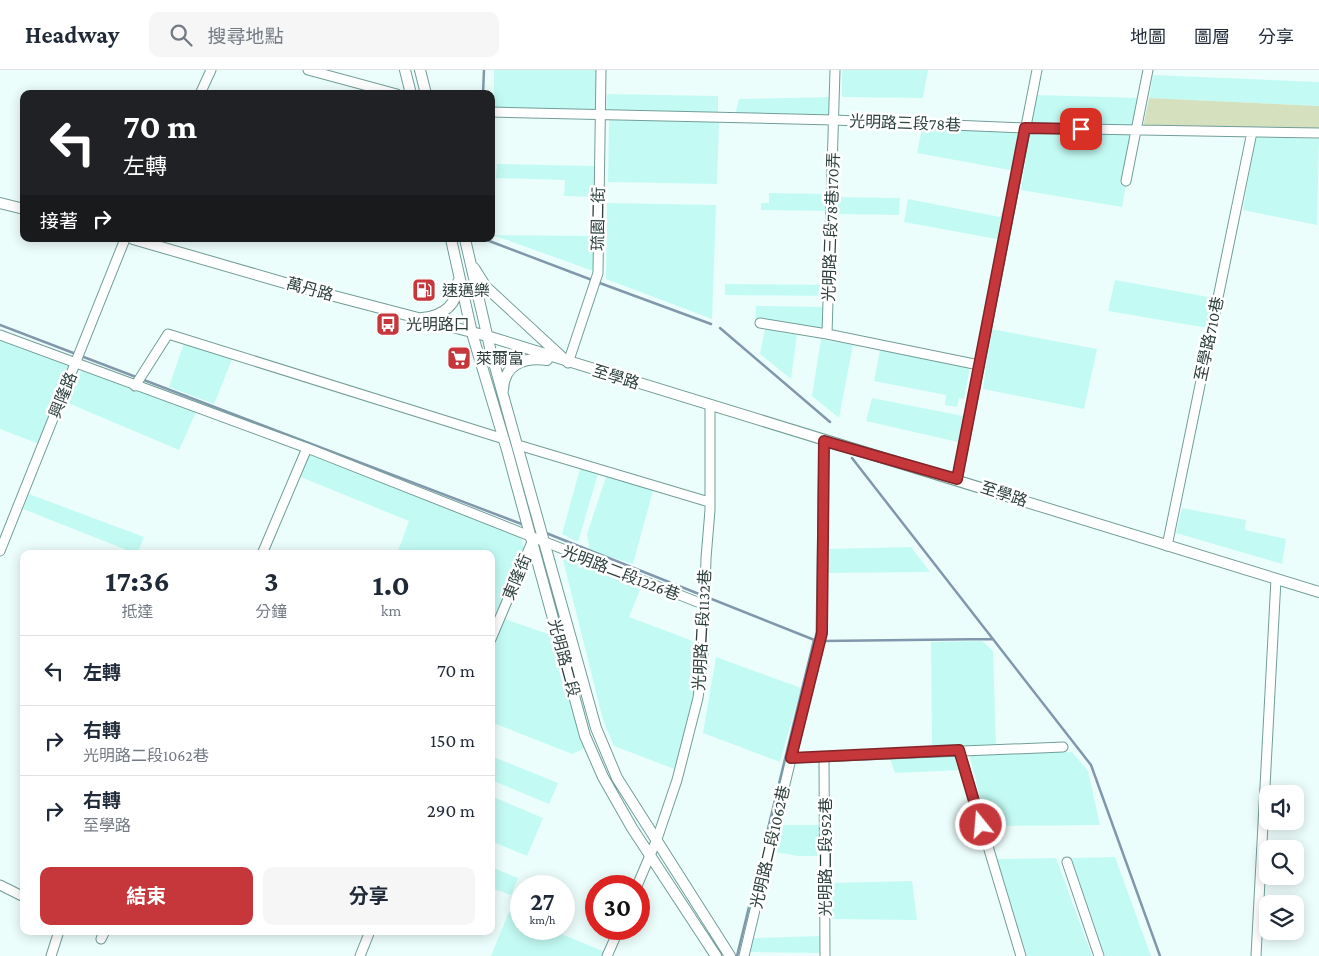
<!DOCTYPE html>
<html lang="zh-TW">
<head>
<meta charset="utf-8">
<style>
  body { margin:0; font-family:"Crimson Pro","Noto Sans TC",serif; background:#f6f6f7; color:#1f2937; height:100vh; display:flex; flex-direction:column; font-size:19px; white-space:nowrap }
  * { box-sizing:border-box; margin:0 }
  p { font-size:16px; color:#747a83 }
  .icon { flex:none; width:28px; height:28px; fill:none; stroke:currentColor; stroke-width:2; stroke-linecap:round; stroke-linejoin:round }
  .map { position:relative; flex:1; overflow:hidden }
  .panel { position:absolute; left:20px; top:480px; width:475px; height:385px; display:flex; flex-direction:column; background:#fff; border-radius:10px; box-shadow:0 2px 12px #0003 }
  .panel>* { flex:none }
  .banner { position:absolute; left:20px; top:20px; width:475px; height:152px; border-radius:10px; box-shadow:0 2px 12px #0003; background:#202124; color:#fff; overflow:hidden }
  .controls { position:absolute; left:1259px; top:715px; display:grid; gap:10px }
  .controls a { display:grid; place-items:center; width:45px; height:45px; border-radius:10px; background:#fff; box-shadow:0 2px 12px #0003; font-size:25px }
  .speed { position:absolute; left:510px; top:805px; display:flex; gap:10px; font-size:25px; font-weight:700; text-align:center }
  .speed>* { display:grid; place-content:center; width:65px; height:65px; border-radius:50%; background:#fff; box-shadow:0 2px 12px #0003; line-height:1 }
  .speed small { font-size:12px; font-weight:400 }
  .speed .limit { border:8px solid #d22; background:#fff; color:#111 }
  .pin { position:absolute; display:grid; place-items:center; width:42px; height:42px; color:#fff; margin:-21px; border-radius:10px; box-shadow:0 2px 8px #0006 }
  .me { position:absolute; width:55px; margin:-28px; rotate:343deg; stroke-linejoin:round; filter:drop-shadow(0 0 4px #0008) }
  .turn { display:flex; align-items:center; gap:18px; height:105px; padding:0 20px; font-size:22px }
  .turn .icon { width:65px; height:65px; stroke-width:2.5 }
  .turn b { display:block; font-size:35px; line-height:42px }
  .then { display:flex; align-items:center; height:48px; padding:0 20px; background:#0003; gap:10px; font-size:19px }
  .eta { display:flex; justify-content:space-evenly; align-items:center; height:85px; text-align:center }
  .eta b { font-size:30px; font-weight:700; line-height:35px }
  .primary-button { display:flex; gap:10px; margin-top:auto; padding:10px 20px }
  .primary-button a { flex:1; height:58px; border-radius:10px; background:#c6373c; color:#fff; font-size:20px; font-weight:700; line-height:58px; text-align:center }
  .primary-button a+a { background:#f6f6f7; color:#1f2937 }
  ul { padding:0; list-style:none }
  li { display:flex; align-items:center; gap:15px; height:70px; padding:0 20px; border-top:1px solid #e0e1e3 }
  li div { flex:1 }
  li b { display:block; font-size:19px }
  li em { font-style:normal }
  header { display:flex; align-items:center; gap:30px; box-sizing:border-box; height:70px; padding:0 25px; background:#fff; border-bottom:1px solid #e0e1e3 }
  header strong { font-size:24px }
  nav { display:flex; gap:28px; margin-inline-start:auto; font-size:18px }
  .search { width:350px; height:45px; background:#f6f6f7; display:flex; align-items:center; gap:12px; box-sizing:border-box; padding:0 18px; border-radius:10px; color:#747a83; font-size:19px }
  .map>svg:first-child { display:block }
  .built { fill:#c3fbf4 }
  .green { fill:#d5e0bf }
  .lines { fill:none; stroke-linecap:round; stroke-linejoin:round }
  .stream { stroke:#8198ac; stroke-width:2.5 }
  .minor-casing { stroke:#729e98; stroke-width:11 }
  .tertiary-casing { stroke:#729e98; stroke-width:12 }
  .minor { stroke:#fff; stroke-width:9 }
  .tertiary { stroke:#fff; stroke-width:10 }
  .route-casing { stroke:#812427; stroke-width:12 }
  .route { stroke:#c6373c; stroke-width:9 }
  .labels { text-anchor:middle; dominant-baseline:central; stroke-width:5; stroke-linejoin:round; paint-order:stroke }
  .street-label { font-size:16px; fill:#2d403d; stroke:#fff }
  .poi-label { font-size:16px; fill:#2d403d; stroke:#fff; text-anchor:start }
</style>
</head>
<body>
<header>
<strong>Headway</strong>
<div class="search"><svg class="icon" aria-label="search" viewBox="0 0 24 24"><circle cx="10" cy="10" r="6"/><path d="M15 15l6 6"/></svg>搜尋地點</div>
<nav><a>地圖</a><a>圖層</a><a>分享</a></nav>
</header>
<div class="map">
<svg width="1319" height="886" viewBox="0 0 1319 886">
  <rect width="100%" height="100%" fill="#ecfefc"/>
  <path class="built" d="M 494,0 L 600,0 L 600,42 L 494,40 Z
    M 842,0 L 928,0 L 923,28 L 842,27 Z
    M 1153,5 L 1319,12 L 1319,36 L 1149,28 Z
    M 607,24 L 718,26 L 718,46 L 606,44 Z
    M 1036,25 L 1141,28 L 1137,57 L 1032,54 Z
    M 833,27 L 831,48 L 735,45 L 739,29 Z
    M 609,50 L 719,52 L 717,114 L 608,112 Z
    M 922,59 L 1015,62 L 1022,68 L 1015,101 L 917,83 Z
    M 1030,59 L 1136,62 L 1122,137 L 1021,120 Z
    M 1255,67 L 1319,69 L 1317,155 L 1243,140 Z
    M 497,94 L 596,96 L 595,127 L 564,126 L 565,110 L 496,108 Z
    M 769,123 L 831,124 L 830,141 L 761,140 L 761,133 L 769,133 Z
    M 836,127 L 900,128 L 899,145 L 836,144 Z
    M 908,129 L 1000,147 L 1002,141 L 1007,142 L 1002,170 L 904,152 Z
    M 607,133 L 716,135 L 712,249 L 606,209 Z
    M 493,165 L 597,166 L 596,202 Z
    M 1115,210 L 1214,228 L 1208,258 L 1108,241 Z
    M 725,214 L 828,215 L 827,226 L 725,225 Z
    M 756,236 L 824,237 L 825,263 L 755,250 Z
    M 765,259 L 797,265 L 791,309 L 760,284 Z
    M 991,259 L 1097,279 L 1084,339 L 983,319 Z
    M 0,267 L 71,295 L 39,374 L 0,359 Z
    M 821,269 L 853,275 L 839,348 L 812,326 Z
    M 185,270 L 233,287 L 214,334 L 169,317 Z
    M 880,280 L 970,297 L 964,329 L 959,328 L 957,337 L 945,335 L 946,325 L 874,311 Z
    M 82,299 L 196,342 L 179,380 L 68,333 Z
    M 872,328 L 968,347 L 962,373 L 866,351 Z
    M 307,383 L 520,465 L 524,478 L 491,559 L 491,484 L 397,484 L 409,451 L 298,406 Z
    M 581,395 L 599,400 L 578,472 L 562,464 Z
    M 608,401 L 654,417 L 633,494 L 590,481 L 587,464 Z
    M 29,424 L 144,467 L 137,484 L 23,439 Z
    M 1182,438 L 1246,450 L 1245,460 L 1286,469 L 1282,494 L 1176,463 Z
    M 911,477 L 930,502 L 826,503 L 826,479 Z
    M 562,486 L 642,515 L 629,547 L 701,574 L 695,627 L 677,700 L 614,676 L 603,650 Z
    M 504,549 L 554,566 L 564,613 L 585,678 L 572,684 L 491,652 L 491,580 Z
    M 982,571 L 993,581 L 996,677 L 932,679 L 931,572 Z
    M 716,587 L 801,618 L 780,692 L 703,663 Z
    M 1072,682 L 1088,701 L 1100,755 L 987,756 L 969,683 Z
    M 958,684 L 962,700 L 895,703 L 890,689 Z
    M 491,686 L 558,713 L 549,734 L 491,710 Z
    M 491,726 L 543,748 L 527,786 L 491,771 Z
    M 779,755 L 823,755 L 821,786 L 798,786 L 775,782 Z
    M 1115,787 L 1151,886 L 1105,886 L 1071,788 Z
    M 1056,788 L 1092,886 L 1027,886 L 997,789 Z
    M 491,797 L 518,808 L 511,825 L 491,818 Z
    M 912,811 L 917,850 L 832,849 L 831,813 Z
    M 509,842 L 521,847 L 521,859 L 549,859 L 605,882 L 604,886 L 491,886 Z
    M 821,866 L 825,883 L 748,882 L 752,868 Z"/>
  <path class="green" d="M 1149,28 L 1319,36 L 1319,59 L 1143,57 Z"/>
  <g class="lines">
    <path class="stream" d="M 483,24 L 484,0
      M 484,169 L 592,210
      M 597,212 L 711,254
      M 0,255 L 76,284
      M 720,258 L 830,352
      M 81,286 L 524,455
      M 852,388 L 1091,695 L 1160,886
      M 546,463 L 817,571
      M 823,571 L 993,569
      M 737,886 L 814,570"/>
    <g class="minor-casing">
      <path id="minor" d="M 308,0 L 397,24
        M 200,24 L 211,0
        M 491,42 L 834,50 L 1025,58 L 1319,63
        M 1126,111 L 1148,0
        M 760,253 L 827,264 L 979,295
        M 827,264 L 835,0
        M 0,265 L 307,378 L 705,535
        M 568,293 L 598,203 L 601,0
        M 135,316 L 168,264 L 504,369
        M 518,375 L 709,432
        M 957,409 L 1037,0
        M 1167,476 L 1252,62
        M 0,481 L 125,169
        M 262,484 L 307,378
        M 491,569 L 532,472
        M 959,680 L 1021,886
        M 824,687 L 825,886
        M 791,688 L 1063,677
        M 1067,792 L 1099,886
        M 0,815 L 24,827
        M 637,816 L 657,769 L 677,710 L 698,628 L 703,587 L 706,488 L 710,440 L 710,336
        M 101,869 L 105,861
        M 51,886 L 59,861
        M 360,886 L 370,861
        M 607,886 L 619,859
        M 744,886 L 821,563 L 824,371
        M 1256,886 L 1276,509"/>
    </g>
    <g class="tertiary-casing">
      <path id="tertiary" d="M 405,0 L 411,24
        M 420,0 L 426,24
        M 0,133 L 24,139
        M 133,169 L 292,215 L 487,266 L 1319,522
        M 451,169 L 472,263 L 507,380 L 585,666 L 603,707 L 632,758 L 716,886
        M 465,169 L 491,282 L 596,658 L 617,708 L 730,886
        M 474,198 L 486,217 L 565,290
        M 422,248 C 443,246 458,235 458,212
        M 503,320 C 504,294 524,287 547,290"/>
    </g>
    <use href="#minor" class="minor"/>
    <use href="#tertiary" class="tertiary"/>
  </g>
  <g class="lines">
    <g class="route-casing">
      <path id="route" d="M 981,755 L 959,680 L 791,688 L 822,563 L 824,371 L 957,409 L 1025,58 L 1081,59"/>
    </g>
    <use href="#route" class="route"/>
  </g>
  <defs>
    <g id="fuel-square" transform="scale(1.25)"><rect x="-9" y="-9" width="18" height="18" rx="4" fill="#c6373c" stroke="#fff"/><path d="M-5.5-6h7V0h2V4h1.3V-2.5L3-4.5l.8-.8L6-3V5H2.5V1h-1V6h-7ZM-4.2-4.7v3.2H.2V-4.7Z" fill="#fff"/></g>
    <g id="bus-square" transform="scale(1.25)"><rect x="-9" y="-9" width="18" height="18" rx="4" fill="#c6373c" stroke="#fff"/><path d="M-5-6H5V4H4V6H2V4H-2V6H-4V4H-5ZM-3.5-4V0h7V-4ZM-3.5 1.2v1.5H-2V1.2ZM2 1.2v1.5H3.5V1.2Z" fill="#fff"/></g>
    <g id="supermarket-square" transform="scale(1.25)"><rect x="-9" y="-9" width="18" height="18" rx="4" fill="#c6373c" stroke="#fff"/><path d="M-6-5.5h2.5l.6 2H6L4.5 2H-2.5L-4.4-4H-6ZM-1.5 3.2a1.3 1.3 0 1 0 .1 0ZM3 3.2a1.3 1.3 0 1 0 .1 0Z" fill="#fff"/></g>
  </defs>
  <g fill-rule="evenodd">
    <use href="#fuel-square" x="424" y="220"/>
    <use href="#bus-square" x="388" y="254"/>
    <use href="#supermarket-square" x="459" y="288"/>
  </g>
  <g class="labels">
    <g class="street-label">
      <text transform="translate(905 53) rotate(2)">光明路三段78巷</text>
      <text transform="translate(598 149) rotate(-89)">琉園二街</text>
      <text transform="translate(831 157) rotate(-88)">光明路三段78巷170弄</text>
      <text transform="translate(310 219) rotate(15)">萬丹路</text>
      <text transform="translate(1209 269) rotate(-78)">至學路710巷</text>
      <text transform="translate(616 307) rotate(17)">至學路</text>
      <text transform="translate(63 325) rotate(-68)">興隆路</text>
      <text transform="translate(1004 424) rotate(18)">至學路</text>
      <text transform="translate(621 503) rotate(21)">光明路二段1226巷</text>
      <text transform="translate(517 507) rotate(-67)">東隆街</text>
      <text transform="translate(702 560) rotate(-87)">光明路二段1132巷</text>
      <text transform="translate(564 588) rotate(75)">光明路二段</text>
      <text transform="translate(770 777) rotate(-77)">光明路二段1062巷</text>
      <text transform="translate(825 787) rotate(-90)">光明路二段952巷</text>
    </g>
    <g class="poi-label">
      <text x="442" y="220">速邁樂</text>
      <text x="406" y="254">光明路口</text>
      <text x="476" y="288">萊爾富</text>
    </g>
  </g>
</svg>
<div class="controls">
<a><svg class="icon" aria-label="sound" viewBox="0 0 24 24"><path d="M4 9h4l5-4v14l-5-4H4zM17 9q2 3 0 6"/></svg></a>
<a><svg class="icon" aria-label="search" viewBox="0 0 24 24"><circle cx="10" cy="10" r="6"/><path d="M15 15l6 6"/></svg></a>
<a><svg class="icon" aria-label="layers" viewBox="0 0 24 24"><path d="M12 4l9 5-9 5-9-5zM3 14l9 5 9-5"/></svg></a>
</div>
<div class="speed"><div>27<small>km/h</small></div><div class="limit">30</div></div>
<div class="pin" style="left:1081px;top:59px;background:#d93025"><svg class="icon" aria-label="arrive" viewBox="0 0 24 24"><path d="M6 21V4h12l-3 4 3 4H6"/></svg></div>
<svg class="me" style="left:981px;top:755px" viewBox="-20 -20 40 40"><circle r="17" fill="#c6373c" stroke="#fff" stroke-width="3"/><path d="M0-11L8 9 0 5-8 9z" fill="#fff"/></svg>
<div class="banner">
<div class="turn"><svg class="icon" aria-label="left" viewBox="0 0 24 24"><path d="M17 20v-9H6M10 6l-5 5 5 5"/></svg><div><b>70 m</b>左轉</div></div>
<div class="then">接著<svg class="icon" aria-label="right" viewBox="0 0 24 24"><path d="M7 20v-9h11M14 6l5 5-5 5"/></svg></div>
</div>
<section class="panel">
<div class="eta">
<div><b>17:36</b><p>抵達</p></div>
<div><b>3</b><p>分鐘</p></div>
<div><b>1.0</b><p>km</p></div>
</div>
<ul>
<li><svg class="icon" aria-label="left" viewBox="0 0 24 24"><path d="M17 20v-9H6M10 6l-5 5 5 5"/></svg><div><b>左轉</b></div><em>70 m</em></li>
<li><svg class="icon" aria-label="right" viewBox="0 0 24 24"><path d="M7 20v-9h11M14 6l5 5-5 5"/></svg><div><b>右轉</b><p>光明路二段1062巷</p></div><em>150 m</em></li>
<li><svg class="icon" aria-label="right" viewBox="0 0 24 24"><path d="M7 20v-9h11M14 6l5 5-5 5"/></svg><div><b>右轉</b><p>至學路</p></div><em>290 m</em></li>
</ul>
<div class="primary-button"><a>結束</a><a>分享</a></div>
</section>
</div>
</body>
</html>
